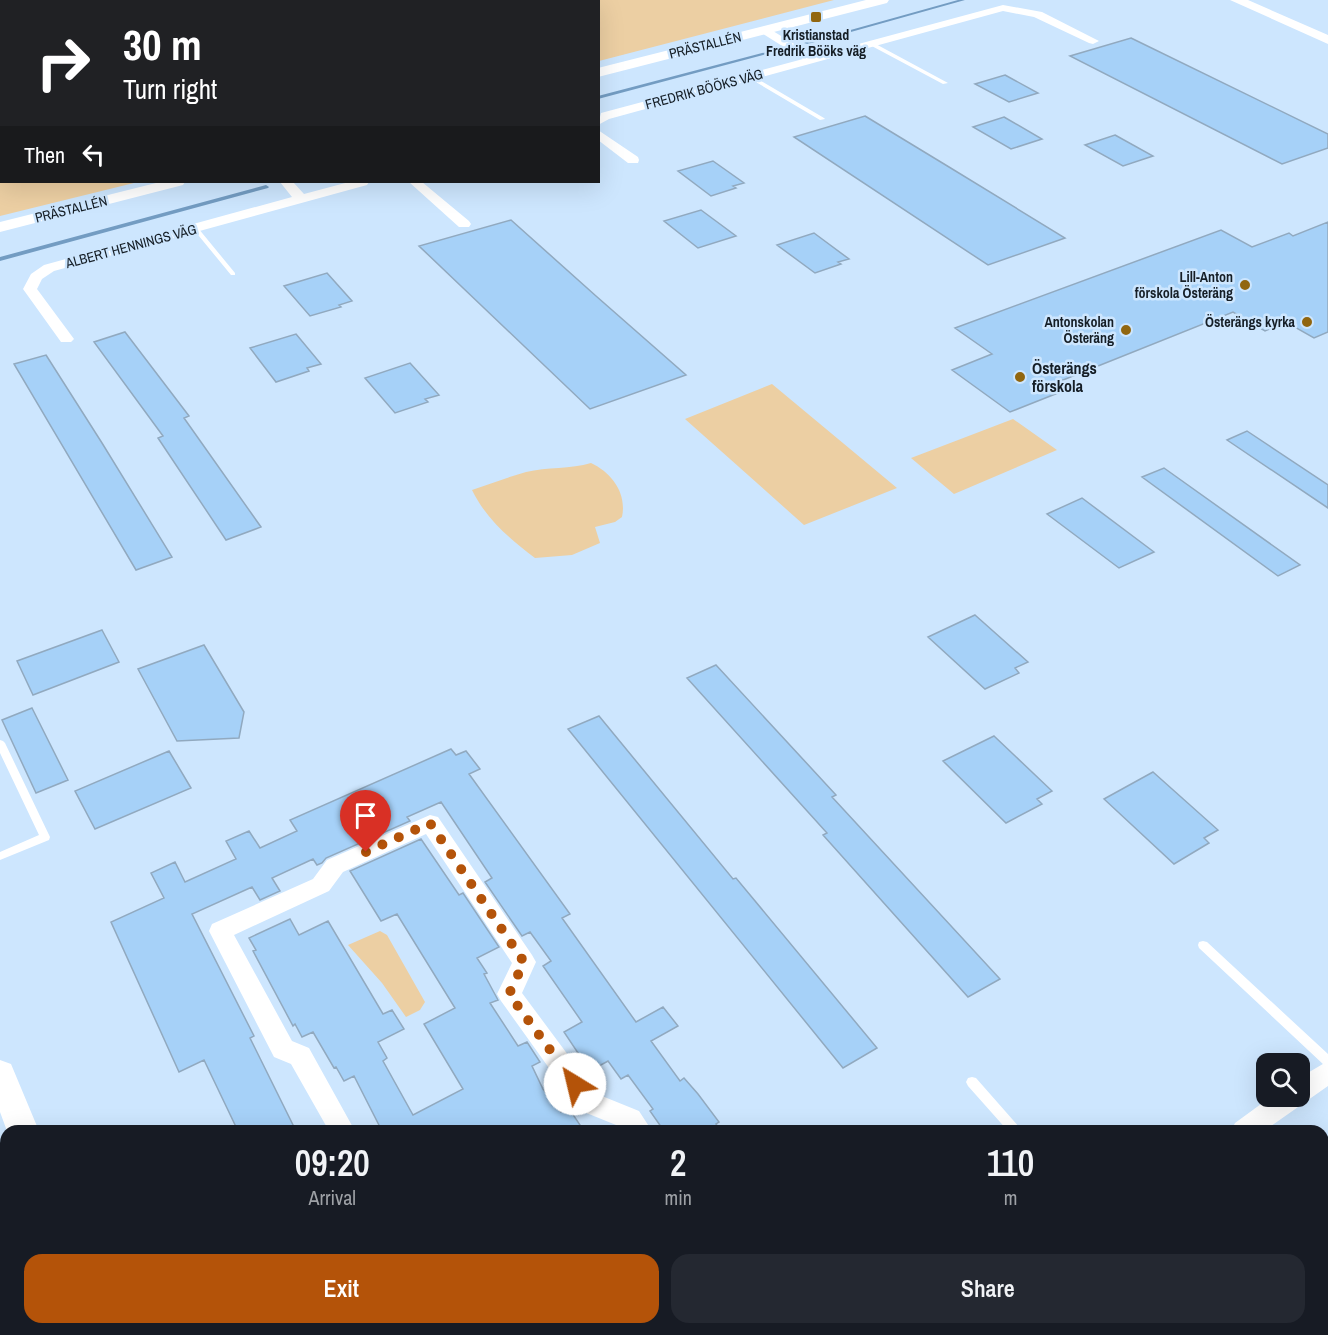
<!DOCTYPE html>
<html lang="en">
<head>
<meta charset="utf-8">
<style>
  body { margin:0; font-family:"Archivo Narrow",sans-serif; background:#242831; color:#f1f3f6; height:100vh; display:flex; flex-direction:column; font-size:22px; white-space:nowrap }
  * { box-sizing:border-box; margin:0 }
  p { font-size:20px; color:#9ea1a6 }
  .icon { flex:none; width:33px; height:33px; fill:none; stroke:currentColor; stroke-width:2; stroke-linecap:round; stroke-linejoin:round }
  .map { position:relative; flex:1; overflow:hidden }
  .panel { position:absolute; left:0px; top:1125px; width:1329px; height:210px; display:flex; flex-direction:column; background:#171b24; border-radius:18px 18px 0 0; box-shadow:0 6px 24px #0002 }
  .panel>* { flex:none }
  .guide { position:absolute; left:0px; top:0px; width:600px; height:183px; box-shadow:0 6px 24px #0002; background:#202124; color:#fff; overflow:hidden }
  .buttons { position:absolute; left:1256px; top:1053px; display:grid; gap:12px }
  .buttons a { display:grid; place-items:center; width:54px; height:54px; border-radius:12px; background:#171b24; box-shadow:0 6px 24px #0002; font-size:30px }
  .pin { position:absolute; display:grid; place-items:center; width:51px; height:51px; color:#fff; margin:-62px -26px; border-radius:50% 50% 50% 0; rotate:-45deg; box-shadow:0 0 6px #0007 }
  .pin .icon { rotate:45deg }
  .me { position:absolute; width:66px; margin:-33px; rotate:324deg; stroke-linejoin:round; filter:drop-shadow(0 0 4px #0008) }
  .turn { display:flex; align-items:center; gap:21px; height:126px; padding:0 24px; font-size:27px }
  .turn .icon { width:78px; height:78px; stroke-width:2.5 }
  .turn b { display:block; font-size:42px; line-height:51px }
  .then { display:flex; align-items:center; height:57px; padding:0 24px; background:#0003; gap:12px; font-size:22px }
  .eta { display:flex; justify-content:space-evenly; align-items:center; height:102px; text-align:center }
  .eta b { font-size:36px; font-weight:600; line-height:42px }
  .primary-button { display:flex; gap:12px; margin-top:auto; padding:12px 24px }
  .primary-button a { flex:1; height:69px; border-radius:18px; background:#b45309; color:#fff; font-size:24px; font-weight:600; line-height:69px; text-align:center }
  .primary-button a+a { background:#242831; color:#f1f3f6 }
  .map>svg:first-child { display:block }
  .green { fill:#eccfa3 }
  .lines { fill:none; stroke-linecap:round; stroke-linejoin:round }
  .stream { fill:#739cc2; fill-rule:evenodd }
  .building { fill:#a6d1f8; stroke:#91a9bf; stroke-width:1.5 }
  .service { fill:#fff; fill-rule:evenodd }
  .minor { fill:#fff; fill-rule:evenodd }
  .tertiary { fill:#fff; fill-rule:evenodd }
  .route { stroke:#b45309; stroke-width:10; stroke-dasharray:0 18 }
  .poi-dot { fill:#91660f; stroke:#cde6fe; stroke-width:2 }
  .labels { text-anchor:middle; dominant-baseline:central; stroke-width:5; stroke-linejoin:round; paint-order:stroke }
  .far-poi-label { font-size:14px; font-weight:bold; fill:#151e26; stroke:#cde6fe; text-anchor:end }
  .far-street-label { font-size:14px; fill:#151e26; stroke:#cde6fe }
  .poi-label { font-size:16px; font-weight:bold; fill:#151e26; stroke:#cde6fe; text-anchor:start }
</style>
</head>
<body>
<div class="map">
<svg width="1328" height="1335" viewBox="0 0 1328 1335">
  <rect width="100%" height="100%" fill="#cde6fe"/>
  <path class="green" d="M 0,0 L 834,0 L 599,61 L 598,2 L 2,2 L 2,182 L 138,182 L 0,216 Z
    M 772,384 L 897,488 L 804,525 L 685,419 Z
    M 1013,419 L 1057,450 L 954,494 L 911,458 Z
    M 591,463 C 612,473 627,493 622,517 L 615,522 L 595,527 L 600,543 L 572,555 L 535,558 C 510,539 486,519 472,490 C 490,484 508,477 526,472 C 547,467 571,469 591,463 Z
    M 380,931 L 387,935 L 425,1002 L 420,1010 L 406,1017 L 382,983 L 348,945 Z"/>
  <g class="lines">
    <path class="stream" d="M 958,0 L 965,0 L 808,44 L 804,43 Z
      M 774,50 L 778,51 L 598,99 L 598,96 Z
      M 266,185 L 269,187 L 268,188 L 0,261 L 0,257 Z"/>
  </g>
  <path class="building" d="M 1131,38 L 1328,134 L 1328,148 L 1282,164 L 1070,56 Z
    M 1005,75 L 1038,93 L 1009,102 L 975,84 Z
    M 865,116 L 949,167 L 1065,238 L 988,265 L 794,137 Z
    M 1004,117 L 1042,139 L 1011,149 L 973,127 Z
    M 1115,135 L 1153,156 L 1123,166 L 1085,145 Z
    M 713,161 L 744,183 L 733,186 L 736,188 L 711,196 L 678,171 Z
    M 701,210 L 736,236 L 698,248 L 664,221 Z
    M 511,220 L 596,296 L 686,375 L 590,409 L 419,246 Z
    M 1328,222 L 1328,332 L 1314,338 L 1286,322 L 1265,331 L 1233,312 L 1058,382 L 1068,389 L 1010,412 L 952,370 L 992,354 L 955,328 L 1221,230 L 1252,247 L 1289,233 L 1293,236 Z
    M 814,233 L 849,259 L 838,262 L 841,264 L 815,273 L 777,245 Z
    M 327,273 L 352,301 L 339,305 L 341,307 L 310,316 L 284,286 Z
    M 125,332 L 189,416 L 184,418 L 261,527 L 226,540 L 158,438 L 163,436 L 94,342 Z
    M 296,334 L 321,364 L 307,368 L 309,371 L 276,382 L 250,348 Z
    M 46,355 L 102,443 L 172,557 L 136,570 L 14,364 Z
    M 410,363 L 439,395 L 425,399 L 428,402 L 395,413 L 365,378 Z
    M 1247,431 L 1328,485 L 1328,508 L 1227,440 Z
    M 1164,468 L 1300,565 L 1278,576 L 1142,477 Z
    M 1082,498 L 1154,552 L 1119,568 L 1047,514 Z
    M 975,615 L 1028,662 L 1015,668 L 1019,673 L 985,689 L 928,637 Z
    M 102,630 L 119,662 L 33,695 L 17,661 Z
    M 204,645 L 244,712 L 239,738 L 177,741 L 138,669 Z
    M 716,665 L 836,795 L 832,797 L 1000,979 L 968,997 L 823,835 L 827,833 L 687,678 Z
    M 32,708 L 68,780 L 36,793 L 2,720 Z
    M 599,716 L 733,879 L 736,878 L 877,1048 L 843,1068 L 568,729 Z
    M 994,736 L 1052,791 L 1037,799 L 1042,804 L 1006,823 L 943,761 Z
    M 451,749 L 456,755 L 466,751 L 480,769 L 469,774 L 570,914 L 562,918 L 636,1022 L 663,1007 L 678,1026 L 651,1041 L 680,1081 L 684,1078 L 698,1094 L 719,1122 L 716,1124 L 721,1131 L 664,1131 L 650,1111 L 653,1109 L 628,1075 L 621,1079 L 608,1061 L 590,1071 L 564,1032 L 582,1022 L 543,966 L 551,961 L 530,932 L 522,936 L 485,882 L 492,878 L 441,802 L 407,817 L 410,821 L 326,858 L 322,863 L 317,865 L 313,859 L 272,878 L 280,891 L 260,900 L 252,887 L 192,914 L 254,1036 L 250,1038 L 296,1131 L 238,1131 L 204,1060 L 179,1072 L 111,922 L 164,898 L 151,873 L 175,862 L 185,882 L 236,859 L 226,841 L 249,831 L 260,848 L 297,831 L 290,820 Z
    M 169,751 L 191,788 L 95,829 L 75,791 Z
    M 1153,772 L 1218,830 L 1204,838 L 1209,843 L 1174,864 L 1104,799 Z
    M 421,839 L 459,895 L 463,893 L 499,947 L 477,958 L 487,973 L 484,974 L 498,1000 L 490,1003 L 518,1046 L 527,1042 L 540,1062 L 532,1066 L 543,1089 L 561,1112 L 568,1107 L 584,1131 L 382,1131 L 354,1076 L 344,1081 L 336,1067 L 334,1068 L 313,1032 L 302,1037 L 295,1024 L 293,1026 L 253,951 L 256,950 L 249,938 L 290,919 L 299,935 L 328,921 L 383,1014 L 392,1010 L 404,1029 L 378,1042 L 387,1058 L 383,1061 L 413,1115 L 463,1089 L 424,1024 L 455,1008 L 397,914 L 381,921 L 350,871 Z"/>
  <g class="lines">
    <path class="service" d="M 868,42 L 872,42 L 948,83 L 943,84 L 868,44 Z
      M 751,75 L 824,118 L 825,119 L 820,120 L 749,78 L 749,76 Z
      M 194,228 L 198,228 L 235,273 L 235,275 L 231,275 L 194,230 Z
      M 0,740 L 3,741 L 5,743 L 50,837 L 49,840 L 0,860 L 0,852 L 39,835 L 0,753 Z
      M 1203,941 L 1207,942 L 1328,1054 L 1328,1066 L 1324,1065 L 1199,948 L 1198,945 L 1199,942 Z
      M 972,1077 L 976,1078 L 1019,1127 L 1021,1131 L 1008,1131 L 968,1086 L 966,1082 L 968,1078 Z"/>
    <path class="minor" d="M 1003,5 L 1042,12 L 1099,41 L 1093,44 L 1089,43 L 1034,17 L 1003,11 L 609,119 L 598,125 L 601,113 L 803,59 L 760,32 L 760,28 L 768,28 L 814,56 Z
      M 598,130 L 638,157 L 639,160 L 638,163 L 628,163 L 598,140 Z
      M 280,182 L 293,182 L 304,194 L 349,182 L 369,182 L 367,185 L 54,271 L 42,279 L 37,289 L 74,339 L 71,342 L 61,342 L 23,289 L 31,274 L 44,265 L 292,197 Z
      M 409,182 L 422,182 L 469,221 L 471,224 L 469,227 L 459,227 Z
      M 430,815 L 438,817 L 532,955 L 536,962 L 522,993 L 597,1094 L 639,1111 L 652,1131 L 624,1131 L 621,1127 L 579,1110 L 501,1001 L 497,994 L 512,963 L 426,834 L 343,872 L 329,891 L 234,935 L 292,1041 L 309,1048 L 355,1131 L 329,1131 L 291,1064 L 274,1057 L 209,931 L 212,924 L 313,879 L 327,860 Z
      M 1328,1061 L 1328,1086 L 1264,1131 L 1231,1131 L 1235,1123 L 1272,1096 L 1299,1096 L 1299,1078 Z
      M 418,1329 L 447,1329 L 449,1335 L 420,1335 Z
      M 564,1329 L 599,1329 L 597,1335 L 562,1335 Z
      M 939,1329 L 973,1329 L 971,1335 L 937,1335 Z"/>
    <path class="tertiary" d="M 866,0 L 889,0 L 887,3 L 598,77 L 598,68 Z
      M 1230,0 L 1248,0 L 1328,35 L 1328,44 Z
      M 160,182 L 185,182 L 183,185 L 0,232 L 0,222 Z
      M 0,1060 L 11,1064 L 39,1131 L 7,1131 L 0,1112 Z
      M 85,1329 L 120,1329 L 122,1335 L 87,1335 Z"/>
  </g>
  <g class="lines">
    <path class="route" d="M 366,852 L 430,823 L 524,962 L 509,994 L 575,1084"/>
  </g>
  <g class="poi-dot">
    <rect x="810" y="11" width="12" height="12" rx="3"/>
    <circle cx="1245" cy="285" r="6"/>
    <circle cx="1307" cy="322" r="6"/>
    <circle cx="1126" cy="330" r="6"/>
    <circle cx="1020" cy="377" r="6"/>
  </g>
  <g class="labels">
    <g class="far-poi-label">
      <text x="816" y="35" text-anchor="middle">Kristianstad<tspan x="816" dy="16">Fredrik Bööks väg</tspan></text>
      <text x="1233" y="277">Lill-Anton<tspan x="1233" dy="16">förskola Österäng</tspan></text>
      <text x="1114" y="322">Antonskolan<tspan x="1114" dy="16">Österäng</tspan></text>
      <text x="1295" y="322">Österängs kyrka</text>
    </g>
    <g class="far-street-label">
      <text transform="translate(705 45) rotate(-14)">PRÄSTALLÉN</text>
      <text transform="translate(704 89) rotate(-15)">FREDRIK BÖÖKS VÄG</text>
      <text transform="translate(71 209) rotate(-14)">PRÄSTALLÉN</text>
      <text transform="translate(131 246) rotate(-15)">ALBERT HENNINGS VÄG</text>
    </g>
    <g class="poi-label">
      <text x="1032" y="368">Österängs<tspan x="1032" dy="18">förskola</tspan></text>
    </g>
  </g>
</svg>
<div class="buttons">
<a><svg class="icon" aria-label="search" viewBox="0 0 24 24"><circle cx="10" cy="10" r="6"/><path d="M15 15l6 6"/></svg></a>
</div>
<div class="pin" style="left:366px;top:852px;background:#d93025"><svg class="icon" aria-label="arrive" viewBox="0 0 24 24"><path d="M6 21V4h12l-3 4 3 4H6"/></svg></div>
<svg class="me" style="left:575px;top:1084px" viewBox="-20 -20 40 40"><circle r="19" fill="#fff"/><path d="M0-13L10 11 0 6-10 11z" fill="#b45309"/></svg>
<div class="guide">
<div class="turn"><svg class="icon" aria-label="right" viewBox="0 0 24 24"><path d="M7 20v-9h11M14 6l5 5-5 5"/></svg><div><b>30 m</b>Turn right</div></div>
<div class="then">Then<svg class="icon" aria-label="left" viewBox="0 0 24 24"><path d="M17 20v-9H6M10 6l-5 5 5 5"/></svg></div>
</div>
<section class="panel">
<div class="eta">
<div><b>09:20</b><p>Arrival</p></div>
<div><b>2</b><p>min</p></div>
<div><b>110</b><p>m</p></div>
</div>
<div class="primary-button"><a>Exit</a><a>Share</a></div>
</section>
</div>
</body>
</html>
